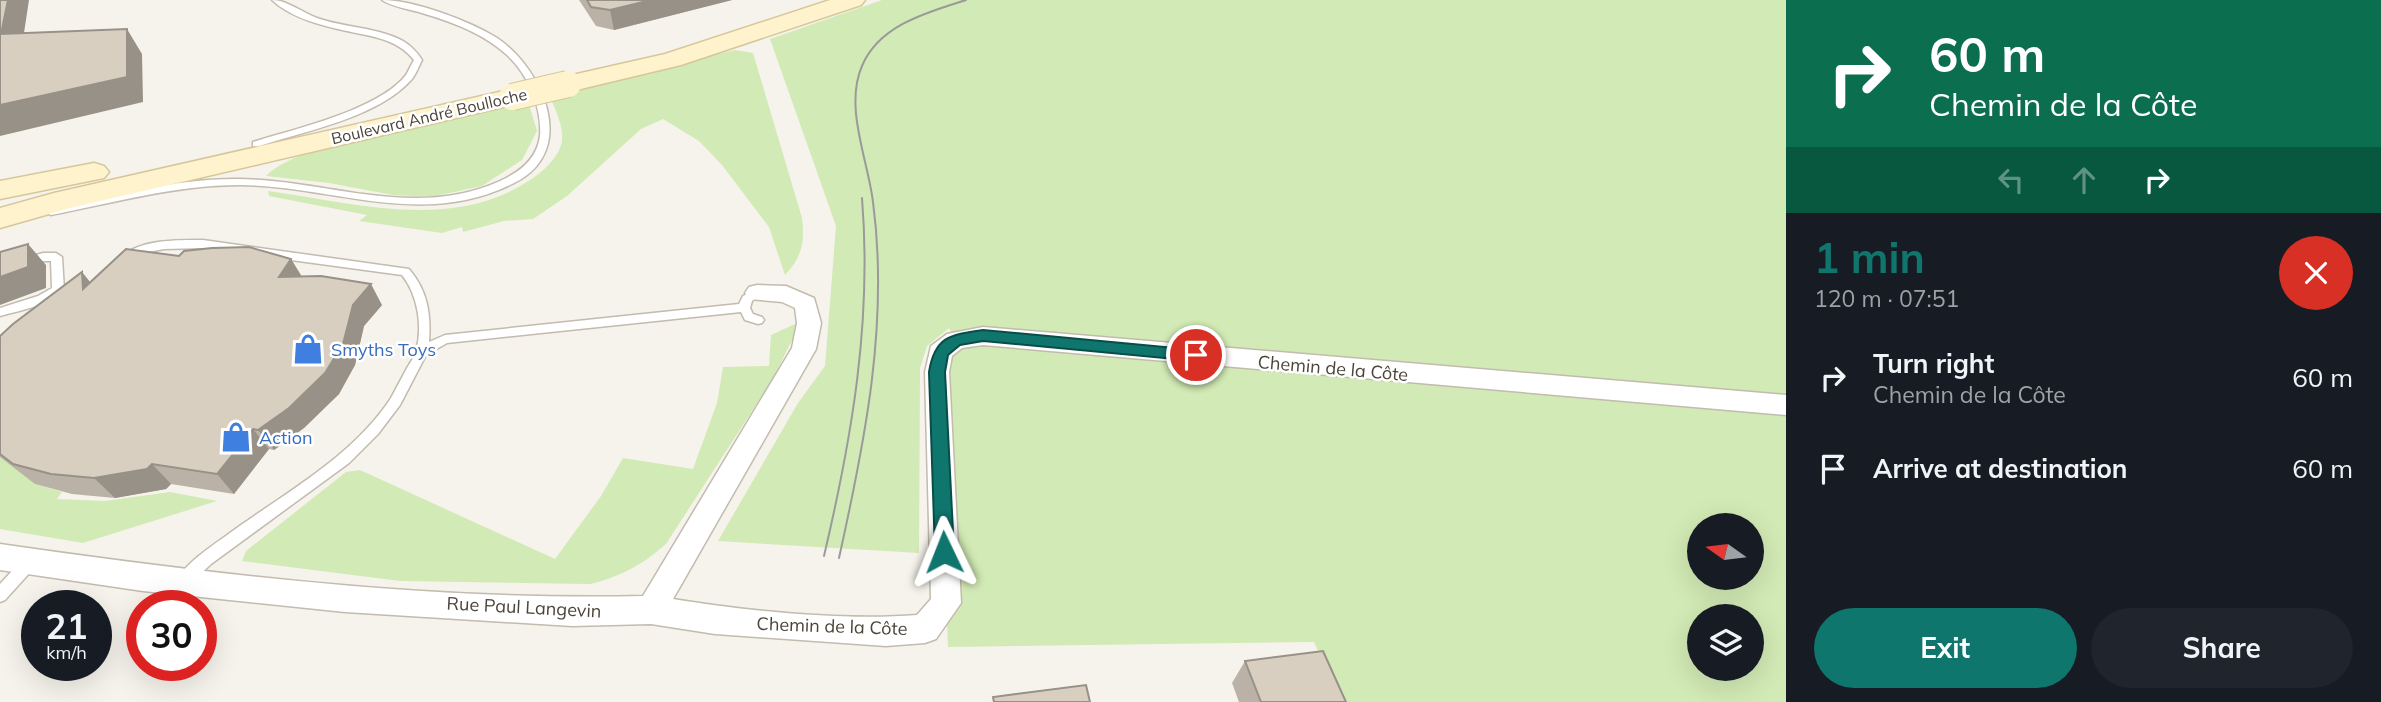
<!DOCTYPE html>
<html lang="en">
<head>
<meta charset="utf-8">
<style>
  body { margin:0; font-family:Mulish,sans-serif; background:#20242c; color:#f1f3f6; height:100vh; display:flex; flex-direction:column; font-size:26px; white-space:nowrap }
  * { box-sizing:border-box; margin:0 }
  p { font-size:23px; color:#9ea1a6 }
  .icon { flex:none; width:38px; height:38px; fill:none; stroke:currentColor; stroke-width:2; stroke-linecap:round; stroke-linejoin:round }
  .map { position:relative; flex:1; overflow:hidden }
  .drawer { display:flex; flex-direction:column; background:#171b24; width:595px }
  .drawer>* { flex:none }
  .hud { background:#0b6e4f; color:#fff; overflow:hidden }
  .needle { width:46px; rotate:284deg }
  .buttons { position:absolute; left:1687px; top:513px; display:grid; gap:14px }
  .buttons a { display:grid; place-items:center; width:77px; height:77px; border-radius:50%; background:#171b24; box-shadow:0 7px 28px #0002; font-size:35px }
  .speed { position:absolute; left:21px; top:590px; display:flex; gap:14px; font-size:35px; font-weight:700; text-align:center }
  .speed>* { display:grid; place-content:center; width:91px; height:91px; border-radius:50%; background:#171b24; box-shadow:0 7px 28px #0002; line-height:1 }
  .speed small { font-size:18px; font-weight:400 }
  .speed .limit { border:10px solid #d22; background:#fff; color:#111 }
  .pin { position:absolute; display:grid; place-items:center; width:60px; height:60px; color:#fff; margin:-30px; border:4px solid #fff; border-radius:50%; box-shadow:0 2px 7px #0007 }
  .me { position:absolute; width:77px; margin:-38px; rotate:358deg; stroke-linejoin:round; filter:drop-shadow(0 0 5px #0008) }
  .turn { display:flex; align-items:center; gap:24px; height:147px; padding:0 28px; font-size:32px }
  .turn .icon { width:91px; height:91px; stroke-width:2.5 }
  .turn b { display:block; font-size:49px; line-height:60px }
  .lanes { display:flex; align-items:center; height:66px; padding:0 28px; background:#0003; justify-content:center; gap:35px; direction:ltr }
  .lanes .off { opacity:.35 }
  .round { display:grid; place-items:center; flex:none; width:74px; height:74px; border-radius:37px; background:#20242c }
  .head { display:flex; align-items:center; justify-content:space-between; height:119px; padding:0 28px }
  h1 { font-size:42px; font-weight:700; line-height:52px; color:#0f766e }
  .cta { display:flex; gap:14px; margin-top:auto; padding:14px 28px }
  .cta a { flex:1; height:80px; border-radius:42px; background:#0f766e; color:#fff; font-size:28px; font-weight:700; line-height:80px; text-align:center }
  .cta a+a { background:#20242c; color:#f1f3f6 }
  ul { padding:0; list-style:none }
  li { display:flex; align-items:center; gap:21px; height:91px; padding:0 28px }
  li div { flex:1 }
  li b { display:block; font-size:26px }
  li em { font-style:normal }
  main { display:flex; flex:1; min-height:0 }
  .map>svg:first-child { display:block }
  .green { fill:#d2eab5; fill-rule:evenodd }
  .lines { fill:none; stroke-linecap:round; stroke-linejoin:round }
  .service-casing { stroke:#c2bbae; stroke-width:3 }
  .minor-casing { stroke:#c2bbae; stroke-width:3 }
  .secondary-casing { stroke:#d6c79b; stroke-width:3 }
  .service { fill:#fff; fill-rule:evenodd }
  .minor { fill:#fff; fill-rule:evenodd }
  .secondary { fill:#fff3cd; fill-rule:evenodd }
  .tram { stroke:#9a9a9a; stroke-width:2 }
  .secondary-bridge-casing { stroke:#d6c79b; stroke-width:28; stroke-linecap:butt }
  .secondary-bridge { stroke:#fff3cd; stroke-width:26 }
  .wall { fill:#bab2a6 }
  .shaded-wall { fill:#979187 }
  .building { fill:#d8cfc1; stroke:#979187; stroke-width:2 }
  .route { fill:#0f766e; stroke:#0a4d48; stroke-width:2 }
  .labels { text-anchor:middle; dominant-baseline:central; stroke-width:5; stroke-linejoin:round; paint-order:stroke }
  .far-street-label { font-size:16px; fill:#4b4439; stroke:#fff }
  .shop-label { font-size:18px; fill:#366cbe; stroke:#fff; text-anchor:start }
  .street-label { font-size:18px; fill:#4b4439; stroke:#fff }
</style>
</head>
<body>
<main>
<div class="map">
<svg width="1786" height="702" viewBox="0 0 1786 702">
  <rect width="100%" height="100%" fill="#f6f3ec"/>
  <path class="green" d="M 882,0 L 1786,0 L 1786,702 L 1341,702 L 1314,642 L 948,647 L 937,372 L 955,340 L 949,328 L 927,346 L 920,368 L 919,553 L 718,541 L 798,403 L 825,366 L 836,226 L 770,39 ZM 1699,525 L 1752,525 L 1752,578 L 1699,578 ZM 1699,616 L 1752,616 L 1752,668 L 1699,668 Z
    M 735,50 L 753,53 L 802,218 C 805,242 802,257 785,275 L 769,227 L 722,165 L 699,141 L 663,119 L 641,129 L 567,196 L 533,219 L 504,221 L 463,232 L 462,227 L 442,233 L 359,221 L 367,215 L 269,196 L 268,191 C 356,203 454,233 533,178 C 545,170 560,155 562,141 C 564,126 554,107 549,94 Z
    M 527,98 L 537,131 L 522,160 L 482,186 L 431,197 L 393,195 L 329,183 L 266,176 C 303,139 469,112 527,98 Z
    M 795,324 L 799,326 L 772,380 L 666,544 C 642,565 620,577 590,584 L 400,581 L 242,561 L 246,551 L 346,472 L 360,470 L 555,559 L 601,496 L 623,458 L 693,469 L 717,403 L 723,367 L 769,366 L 771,335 Z
    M 0,457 L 15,460 L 35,484 L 62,492 L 57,499 L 105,501 L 170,492 L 217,501 L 83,543 L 0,529 Z"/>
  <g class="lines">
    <g class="service-casing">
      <path id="service" d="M 272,0 C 287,0 303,13 317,18 C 345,28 377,27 403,41 C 411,46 417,52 422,60 C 419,66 416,74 412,79 C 379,117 306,131 259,146 L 253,146 L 253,142 C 294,129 379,110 406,75 C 409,70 411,65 414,60 C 395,36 365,36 338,29 C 315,24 289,16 272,0 Z
        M 382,0 C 414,0 470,21 497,38 C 542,68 579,149 516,182 C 424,230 335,186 240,185 C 176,185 113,203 51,215 L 46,212 L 51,209 C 113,196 176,178 239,179 C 329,180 413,220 500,181 C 520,172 537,159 540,136 C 542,107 528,74 507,55 C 483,33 452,22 422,13 C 409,9 393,7 382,0 Z
        M 203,240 L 409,269 C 428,291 431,315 429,342 L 445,335 L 739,304 L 743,296 L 757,289 L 763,293 L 752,301 L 750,308 L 753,314 L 762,317 L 764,320 L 762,323 L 758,324 L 745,320 L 741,312 L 447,343 L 426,355 L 400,405 L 378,434 L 349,463 L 211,564 L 189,585 L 184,587 L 179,585 L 177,580 C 186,561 224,538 241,525 C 294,488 355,453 391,398 C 396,389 401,379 406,370 C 409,364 414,358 416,351 C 423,327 418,295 402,275 L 203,248 L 164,249 L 148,252 L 127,261 L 121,257 C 141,239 178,240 203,240 Z
        M 43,253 L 56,253 L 62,257 L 64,290 C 49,306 21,310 0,316 L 0,308 L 38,296 L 52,288 L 51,261 L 43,261 L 0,274 L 0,266 Z
        M 29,557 L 34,558 L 36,563 L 34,568 L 5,600 L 0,602 L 0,584 L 24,558 Z"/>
    </g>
    <g class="minor-casing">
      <path id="minor" d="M 757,285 L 786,286 L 814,298 L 821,323 L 816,349 L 673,599 C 747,611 843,621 917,615 L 931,599 L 925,372 L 931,346 L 947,334 L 983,327 L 1786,395 L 1786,415 L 983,345 L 962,348 L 952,356 L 949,372 L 961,603 L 936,639 L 925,643 L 886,646 L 715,634 L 651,624 L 572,626 L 345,612 L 143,591 L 0,570 L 0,544 C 209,574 432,601 643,596 L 792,348 L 797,323 L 795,308 L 782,302 L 749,299 L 745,293 L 749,287 Z"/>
    </g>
    <g class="secondary-casing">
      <path id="secondary" d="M 830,0 L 865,0 L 861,5 L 681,65 L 568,92 L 559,90 L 555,84 L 559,78 L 665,54 Z
        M 512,89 L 521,91 L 525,97 L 521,103 L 70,208 L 0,228 L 0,208 L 54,193 Z
        M 94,163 L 104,166 L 109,172 L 104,178 L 0,199 L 0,181 Z"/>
    </g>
    <use href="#service" class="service"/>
    <use href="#minor" class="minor"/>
    <use href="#secondary" class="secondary"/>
    <path class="tram" d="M 824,556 C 852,437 872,321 862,198
      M 839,558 C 865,441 889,322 873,202 C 868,160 844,107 862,66 C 879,25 928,12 966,0"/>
    <g class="secondary-bridge-casing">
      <path id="secondary-bridge" d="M 512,97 L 568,84"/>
    </g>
    <use href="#secondary-bridge" class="secondary-bridge"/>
  </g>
  <path class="wall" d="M 579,0 L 732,0 L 614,30 L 596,26 Z
    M 179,256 L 291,259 L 301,276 L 382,305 L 364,326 L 355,365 L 339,394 L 304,428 L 274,450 L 269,449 L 234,494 L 171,484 L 166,489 L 115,498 L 72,494 L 35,484 L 0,457 L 0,336 L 90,282 Z
    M 1245,661 L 1346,702 L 1239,702 L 1232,683 Z"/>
  <path class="shaded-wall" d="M 8,0 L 29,0 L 20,59 L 1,34 Z
    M 651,0 L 732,0 L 614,30 L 610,10 Z
    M 127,29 L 142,54 L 143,102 L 0,136 L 0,105 Z
    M 28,244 L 46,265 L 46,288 L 0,305 L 0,277 Z
    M 291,259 L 304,280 L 279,277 Z
    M 82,272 L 99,293 L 83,289 Z
    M 371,284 L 382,305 L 364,326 L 355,365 L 339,394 L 304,428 L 274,450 L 258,430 L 353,305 Z
    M 253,429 L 269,449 L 234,494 L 217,474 Z
    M 152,464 L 171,484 L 166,489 L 115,498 L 94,478 Z"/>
  <path class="building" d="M 0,0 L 8,0 L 1,34 L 127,29 L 127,77 L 0,105 Z
    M 587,0 L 651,0 L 610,10 L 591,7 Z
    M 28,244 L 28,267 L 0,277 L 0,252 Z
    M 249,247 L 291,259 L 279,277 L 321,276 L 371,284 L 353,305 L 343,344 L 325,373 L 289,408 L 258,430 L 253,429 L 217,474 L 152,464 L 147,469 L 94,478 L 51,474 L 13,464 L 0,454 L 0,336 L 13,324 L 82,272 L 83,289 L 126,249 L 179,256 L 184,251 L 212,248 Z
    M 1323,651 L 1346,702 L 1261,702 L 1245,661 Z
    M 1086,685 L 1090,702 L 994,702 L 993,697 Z"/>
  <path class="route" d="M 983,330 L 1196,350 L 1204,355 L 1196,361 L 983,341 L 960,345 L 948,355 L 945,372 L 954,552 L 951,557 L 938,557 L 935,552 L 929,372 C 935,336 950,335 983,330 Z"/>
  <defs>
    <g id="shop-bare" transform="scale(2.415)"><path d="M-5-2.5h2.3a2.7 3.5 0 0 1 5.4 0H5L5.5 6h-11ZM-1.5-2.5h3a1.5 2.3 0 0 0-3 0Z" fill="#3f7fe0" stroke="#fff" stroke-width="2.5" paint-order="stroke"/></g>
  </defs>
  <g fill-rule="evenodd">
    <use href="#shop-bare" x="308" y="349"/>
    <use href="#shop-bare" x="236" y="437"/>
  </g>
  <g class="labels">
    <g class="far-street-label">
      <text transform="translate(429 116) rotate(-13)">Boulevard André Boulloche</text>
    </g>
    <g class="shop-label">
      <text x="331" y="349">Smyths Toys</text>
      <text x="259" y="437">Action</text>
    </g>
    <g class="street-label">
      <text transform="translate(1333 368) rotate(5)">Chemin de la Côte</text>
      <text transform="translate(524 607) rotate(3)">Rue Paul Langevin</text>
      <text transform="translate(832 626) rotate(2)">Chemin de la Côte</text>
    </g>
  </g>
</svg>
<div class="buttons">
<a><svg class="needle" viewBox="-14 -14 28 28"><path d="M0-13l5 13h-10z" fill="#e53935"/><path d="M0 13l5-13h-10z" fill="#9ea1a6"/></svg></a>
<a><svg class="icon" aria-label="layers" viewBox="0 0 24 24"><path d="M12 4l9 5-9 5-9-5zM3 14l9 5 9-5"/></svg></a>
</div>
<div class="speed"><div>21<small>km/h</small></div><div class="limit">30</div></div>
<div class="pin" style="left:1196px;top:355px;background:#d93025"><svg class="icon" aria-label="arrive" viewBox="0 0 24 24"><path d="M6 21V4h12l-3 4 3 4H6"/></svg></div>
<svg class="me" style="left:944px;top:552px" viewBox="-20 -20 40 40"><path d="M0-17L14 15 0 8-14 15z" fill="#0f766e" stroke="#fff" stroke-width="4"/></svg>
</div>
<section class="drawer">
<div class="hud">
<div class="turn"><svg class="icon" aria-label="right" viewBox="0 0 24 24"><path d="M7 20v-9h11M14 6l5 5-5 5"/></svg><div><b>60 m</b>Chemin de la Côte</div></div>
<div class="lanes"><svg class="icon off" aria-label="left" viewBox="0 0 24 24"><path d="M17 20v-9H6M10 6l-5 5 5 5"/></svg><svg class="icon off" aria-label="ahead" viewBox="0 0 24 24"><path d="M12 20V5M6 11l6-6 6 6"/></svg><svg class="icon" aria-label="right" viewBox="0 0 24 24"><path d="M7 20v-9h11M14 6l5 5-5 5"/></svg></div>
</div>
<div class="head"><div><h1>1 min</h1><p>120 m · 07:51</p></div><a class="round" style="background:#d93025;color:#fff"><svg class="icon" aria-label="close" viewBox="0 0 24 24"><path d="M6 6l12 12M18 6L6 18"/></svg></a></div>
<ul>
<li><svg class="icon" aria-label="right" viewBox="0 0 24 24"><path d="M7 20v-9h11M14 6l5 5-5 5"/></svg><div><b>Turn right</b><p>Chemin de la Côte</p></div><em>60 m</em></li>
<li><svg class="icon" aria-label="arrive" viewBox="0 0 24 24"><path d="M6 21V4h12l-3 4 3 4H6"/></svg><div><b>Arrive at destination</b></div><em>60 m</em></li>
</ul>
<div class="cta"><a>Exit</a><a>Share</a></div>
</section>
</main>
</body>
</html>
